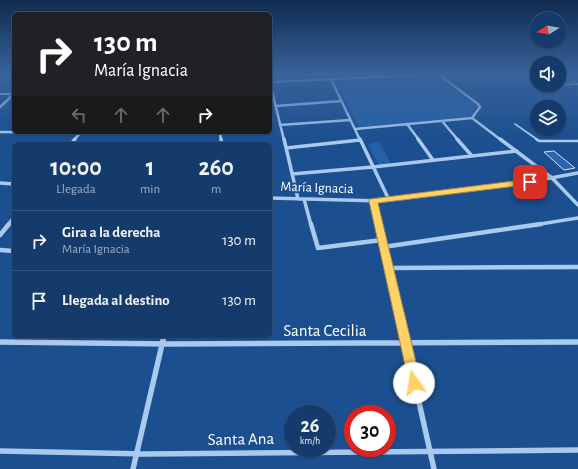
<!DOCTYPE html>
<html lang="es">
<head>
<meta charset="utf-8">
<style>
  body { margin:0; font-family:"Alegreya Sans",sans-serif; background:#1d4271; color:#f1f3f6; height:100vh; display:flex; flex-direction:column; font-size:15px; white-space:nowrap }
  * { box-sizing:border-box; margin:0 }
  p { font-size:13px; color:#9dadc1 }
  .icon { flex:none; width:22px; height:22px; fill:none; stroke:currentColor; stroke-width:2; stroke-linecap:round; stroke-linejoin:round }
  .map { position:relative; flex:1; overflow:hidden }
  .side { position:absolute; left:12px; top:142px; width:260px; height:196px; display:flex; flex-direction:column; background:#143b6b; border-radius:6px; box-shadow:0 1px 3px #0004,0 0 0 1px #33557e }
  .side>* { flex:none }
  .banner { position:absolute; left:12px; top:12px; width:260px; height:122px; border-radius:6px; box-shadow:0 1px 3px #0004,0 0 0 1px #33557e; background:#202124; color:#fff; overflow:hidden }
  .needle { width:26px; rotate:259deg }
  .buttons { position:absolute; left:530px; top:12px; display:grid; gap:8px }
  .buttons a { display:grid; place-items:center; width:36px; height:36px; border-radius:50%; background:#143b6b; box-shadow:0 1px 3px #0004,0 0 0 1px #33557e; font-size:20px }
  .speed { position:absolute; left:284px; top:405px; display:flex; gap:8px; font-size:20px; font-weight:700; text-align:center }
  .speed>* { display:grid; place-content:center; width:52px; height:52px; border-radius:50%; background:#143b6b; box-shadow:0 1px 3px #0004,0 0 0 1px #33557e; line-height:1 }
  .speed small { font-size:10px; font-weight:400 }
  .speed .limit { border:6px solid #d22; background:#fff; color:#111 }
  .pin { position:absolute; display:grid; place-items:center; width:34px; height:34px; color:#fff; margin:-17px; border-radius:8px; box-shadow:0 2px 6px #0006 }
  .me { position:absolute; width:44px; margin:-22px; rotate:347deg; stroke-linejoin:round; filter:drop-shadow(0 0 3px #0008) }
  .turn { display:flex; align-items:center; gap:14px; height:84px; padding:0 16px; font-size:18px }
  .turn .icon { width:52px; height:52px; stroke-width:2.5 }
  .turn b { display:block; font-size:28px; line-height:34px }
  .lanes { display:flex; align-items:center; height:38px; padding:0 16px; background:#0003; justify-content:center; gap:20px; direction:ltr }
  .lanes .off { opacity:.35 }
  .eta { display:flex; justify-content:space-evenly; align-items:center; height:68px; text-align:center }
  .eta b { font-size:24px; font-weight:700; line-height:28px }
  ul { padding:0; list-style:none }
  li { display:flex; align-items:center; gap:12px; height:60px; padding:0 16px; border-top:1px solid #33557e }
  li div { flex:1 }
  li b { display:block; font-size:15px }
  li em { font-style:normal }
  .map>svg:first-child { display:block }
  .green { fill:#2461a8 }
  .building { fill:#2a66ad; stroke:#cfe3fa }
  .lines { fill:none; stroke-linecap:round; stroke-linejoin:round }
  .service-far1 { stroke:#a9c9ee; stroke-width:2 }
  .service { stroke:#a9c9ee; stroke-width:2.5 }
  .minor-far3 { stroke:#a9c9ee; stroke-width:2.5 }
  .minor-far2 { stroke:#a9c9ee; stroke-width:3.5 }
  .minor-far1 { stroke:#a9c9ee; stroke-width:4.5 }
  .minor { stroke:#a9c9ee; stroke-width:5.5 }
  .tertiary { fill:#a9c9ee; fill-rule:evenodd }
  .route { fill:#ffd166; stroke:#a68842 }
  .labels { text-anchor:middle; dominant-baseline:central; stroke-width:4; stroke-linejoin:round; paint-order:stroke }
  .street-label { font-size:14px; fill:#fff; stroke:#1b4f8f }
  .near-street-label { font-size:17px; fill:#fff; stroke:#1b4f8f }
</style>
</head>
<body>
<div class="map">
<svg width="578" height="469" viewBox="0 0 578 469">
  <rect width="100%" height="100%" fill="#1b4f8f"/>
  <path class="green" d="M 270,73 L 347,73 L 348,75 L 270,79 Z
    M 436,77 L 477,106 L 472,116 L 359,127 L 336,83 Z
    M 379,142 L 391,163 L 379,165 L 368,144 Z"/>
  <path class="building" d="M 559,77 L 568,77 L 578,84 L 559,85 Z
    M 554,151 L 575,168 L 564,170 L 544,152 Z"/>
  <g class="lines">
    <path class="service-far1" d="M 515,124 L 538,140"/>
    <path class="service" d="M 536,139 L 539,141 L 578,141"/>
    <path class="minor-far3" d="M 438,74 L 478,104 L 480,107 L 472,118
      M 331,79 L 360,140
      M 270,83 L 284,140
      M 276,106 L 341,101
      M 0,107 L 14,94
      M 472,118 L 501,140
      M 442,121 L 458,140
      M 407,124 L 419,140
      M 280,125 L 350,120
      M 355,129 L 472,118
      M 0,132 L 220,133
      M 220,133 L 221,140
      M 74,140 L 81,132"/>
    <path class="minor-far2" d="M 221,139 L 222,144
      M 284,139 L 298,199
      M 360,139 L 389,200
      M 418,139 L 433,160
      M 457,139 L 472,156
      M 500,139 L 552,178 L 578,205
      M 71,144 L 75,139
      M 286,148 L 360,140
      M 292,174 L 373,167 L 517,151
      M 0,183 L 14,184
      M 270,198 L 381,201 L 518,184 L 578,173
      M 304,199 L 311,225
      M 373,201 L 378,225
      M 8,225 L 14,217
      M 534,225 L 578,218"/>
    <path class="minor-far1" d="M 311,224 L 318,248 L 382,240
      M 378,224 L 403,332
      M 0,235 L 9,224
      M 383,247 L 541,224
      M 0,250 L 14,251
      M 388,268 L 578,267"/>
    <path class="minor" d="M 403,331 L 434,469
      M 0,342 L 171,344 L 578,342
      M 0,451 L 148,454 L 578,450
      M 133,469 L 164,336"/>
    <path class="tertiary" d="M 437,73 L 471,73 L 469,74 L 270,83 L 270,81 Z
      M 0,93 L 14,93 L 14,95 L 0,95 Z"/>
  </g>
  <linearGradient id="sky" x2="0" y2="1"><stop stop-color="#0f2b4f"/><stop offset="0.53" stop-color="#39639b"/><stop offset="1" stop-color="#39639b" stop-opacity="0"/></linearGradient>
  <rect width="578" height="139" fill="url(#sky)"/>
  <path class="route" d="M 530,179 L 534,182 L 533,184 L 378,203 L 421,383 L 419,388 L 414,389 L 410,388 L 369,201 L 370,199 Z"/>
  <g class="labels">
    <g class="street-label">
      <text transform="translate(317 188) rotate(2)">María Ignacia</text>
    </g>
    <g class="near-street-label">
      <text x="325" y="330">Santa Cecilia</text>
      <text transform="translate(241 439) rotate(-1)">Santa Ana</text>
    </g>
  </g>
</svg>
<div class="buttons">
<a><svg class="needle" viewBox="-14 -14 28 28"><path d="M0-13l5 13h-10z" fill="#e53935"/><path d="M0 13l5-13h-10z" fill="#9dadc1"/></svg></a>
<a><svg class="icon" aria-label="sound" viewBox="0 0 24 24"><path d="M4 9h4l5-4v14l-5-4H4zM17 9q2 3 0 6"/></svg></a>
<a><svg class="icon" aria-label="layers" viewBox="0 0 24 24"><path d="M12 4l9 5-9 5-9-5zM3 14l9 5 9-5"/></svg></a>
</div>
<div class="speed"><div>26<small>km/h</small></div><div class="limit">30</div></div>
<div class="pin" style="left:530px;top:182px;background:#d93025"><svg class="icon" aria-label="arrive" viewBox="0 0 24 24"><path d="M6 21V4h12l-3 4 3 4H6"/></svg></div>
<svg class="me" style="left:414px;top:383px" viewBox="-20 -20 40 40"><circle r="19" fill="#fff"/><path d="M0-13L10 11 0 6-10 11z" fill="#ffd166"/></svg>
<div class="banner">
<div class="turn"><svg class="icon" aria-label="right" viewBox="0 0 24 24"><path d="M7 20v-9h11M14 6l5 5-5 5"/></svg><div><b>130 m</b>María Ignacia</div></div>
<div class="lanes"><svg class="icon off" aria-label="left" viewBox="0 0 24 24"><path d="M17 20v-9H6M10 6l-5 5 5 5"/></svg><svg class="icon off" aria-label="ahead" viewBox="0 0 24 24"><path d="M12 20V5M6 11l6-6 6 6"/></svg><svg class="icon off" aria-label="ahead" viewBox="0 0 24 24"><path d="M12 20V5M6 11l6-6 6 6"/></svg><svg class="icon" aria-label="right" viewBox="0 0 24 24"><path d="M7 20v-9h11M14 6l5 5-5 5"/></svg></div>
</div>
<section class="side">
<div class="eta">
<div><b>10:00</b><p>Llegada</p></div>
<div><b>1</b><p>min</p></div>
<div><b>260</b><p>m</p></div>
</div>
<ul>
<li><svg class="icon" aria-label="right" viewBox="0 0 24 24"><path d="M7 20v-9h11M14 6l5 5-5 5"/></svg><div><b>Gira a la derecha</b><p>María Ignacia</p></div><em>130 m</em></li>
<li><svg class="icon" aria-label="arrive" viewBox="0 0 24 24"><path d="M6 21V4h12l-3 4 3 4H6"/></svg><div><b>Llegada al destino</b></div><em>130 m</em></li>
</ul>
</section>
</div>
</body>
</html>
